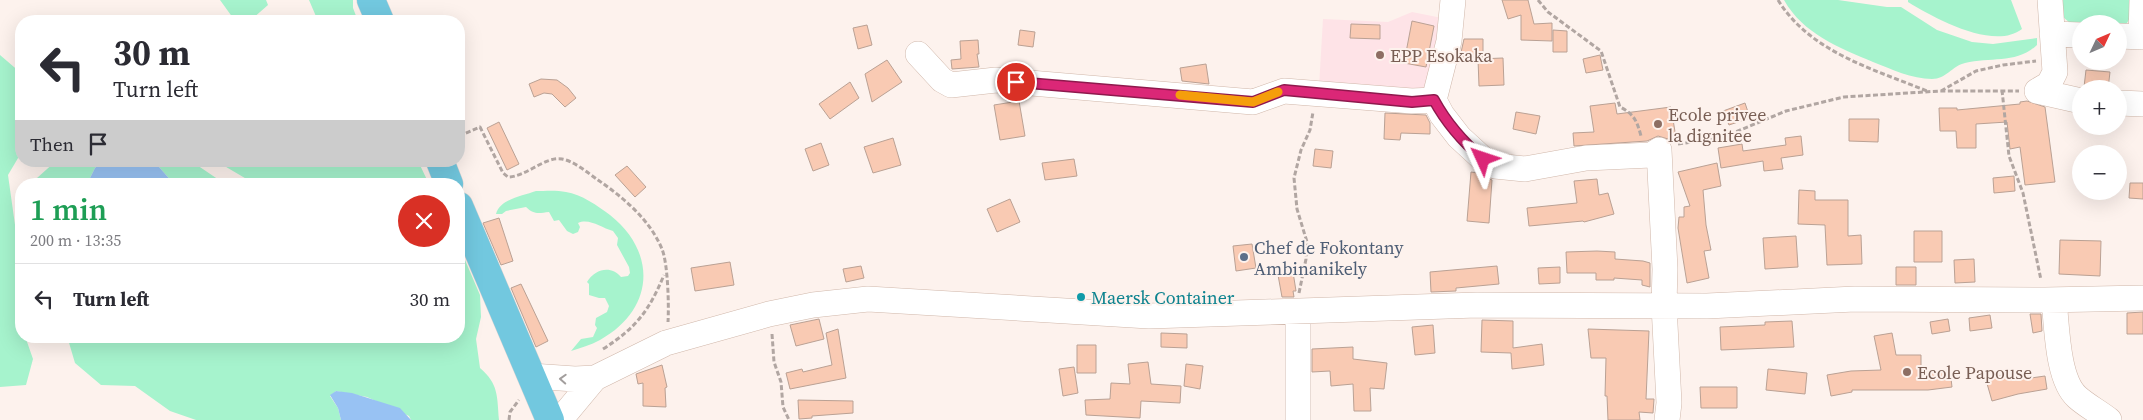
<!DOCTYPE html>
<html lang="en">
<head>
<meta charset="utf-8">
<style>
  body { margin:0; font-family:"Source Serif 4",serif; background:#f2f2f3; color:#2b2b33; height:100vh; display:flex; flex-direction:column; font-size:19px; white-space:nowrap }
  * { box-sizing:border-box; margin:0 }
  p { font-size:16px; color:#7c7c81 }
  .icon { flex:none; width:28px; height:28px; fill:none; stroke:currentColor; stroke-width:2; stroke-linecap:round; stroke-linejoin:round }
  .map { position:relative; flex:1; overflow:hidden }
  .details { position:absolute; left:15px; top:178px; width:450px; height:165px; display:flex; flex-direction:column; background:#fff; border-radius:20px; box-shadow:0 5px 20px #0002 }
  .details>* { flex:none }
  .banner { position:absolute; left:15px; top:15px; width:450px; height:152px; border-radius:20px; box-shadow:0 5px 20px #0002; background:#fff; color:#2b2b33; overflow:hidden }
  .needle { width:32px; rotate:46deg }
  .controls { position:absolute; left:2072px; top:15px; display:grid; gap:10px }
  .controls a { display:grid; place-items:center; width:55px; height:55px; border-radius:50%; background:#fff; box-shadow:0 5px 20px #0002; font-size:25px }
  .pin { position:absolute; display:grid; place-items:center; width:42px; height:42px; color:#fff; margin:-21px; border:2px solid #fff; border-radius:50%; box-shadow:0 1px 5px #0007 }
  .me { position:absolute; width:55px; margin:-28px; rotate:312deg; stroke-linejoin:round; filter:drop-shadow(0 0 4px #0008) }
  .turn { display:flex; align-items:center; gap:18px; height:105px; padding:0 15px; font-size:22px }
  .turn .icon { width:65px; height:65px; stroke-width:2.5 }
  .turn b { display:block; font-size:35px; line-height:42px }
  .then { display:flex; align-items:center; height:48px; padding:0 15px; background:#0003; gap:10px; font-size:19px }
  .round { display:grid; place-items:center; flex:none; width:52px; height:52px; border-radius:26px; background:#f2f2f3 }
  .head { display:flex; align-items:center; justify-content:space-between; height:85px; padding:0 15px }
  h1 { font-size:30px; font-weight:600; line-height:38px; color:#1e9e55 }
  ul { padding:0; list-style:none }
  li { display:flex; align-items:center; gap:15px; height:70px; padding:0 15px; border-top:1px solid #e1e1e2 }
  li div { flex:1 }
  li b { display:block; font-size:19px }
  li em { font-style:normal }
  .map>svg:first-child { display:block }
  .education { fill:#fee3e7 }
  .green { fill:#a6f3cd }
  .water { fill:#98c2f3 }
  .building { fill:#f9cab3; stroke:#baa194 }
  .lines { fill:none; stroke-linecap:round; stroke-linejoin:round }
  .minor-casing { stroke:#d0b7aa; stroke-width:26 }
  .major-casing { stroke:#d5d3d3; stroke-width:29 }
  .path { stroke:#b1a6a2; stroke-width:3; stroke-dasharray:5 2.5; stroke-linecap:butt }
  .minor { stroke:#fff; stroke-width:25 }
  .major { stroke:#72c8df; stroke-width:28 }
  .oneway { stroke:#a29e9d }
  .route-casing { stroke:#8e194d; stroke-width:12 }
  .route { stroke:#db2777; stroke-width:9 }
  .slow { stroke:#f59e0b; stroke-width:9 }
  .education-dot { fill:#8d6e63; stroke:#fdf2ed; stroke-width:2 }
  .service-dot { fill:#5c6f8a; stroke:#fdf2ed; stroke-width:2 }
  .culture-dot { fill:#0f9aa8; stroke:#fdf2ed; stroke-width:2 }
  .labels { text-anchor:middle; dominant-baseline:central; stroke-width:4; stroke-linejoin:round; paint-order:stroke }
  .education-label { font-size:18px; fill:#785e54; stroke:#fdf2ed; text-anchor:start }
  .service-label { font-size:18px; fill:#4e5e75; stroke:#fdf2ed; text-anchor:start }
  .culture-label { font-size:18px; fill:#0d838f; stroke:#fdf2ed; text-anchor:start }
</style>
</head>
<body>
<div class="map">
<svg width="2143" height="420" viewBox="0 0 2143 420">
  <rect width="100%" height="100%" fill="#fdf2ed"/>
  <path class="education" d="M 1412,12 L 1447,19 L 1425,90 L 1319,87 L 1323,19 L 1388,22 Z"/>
  <path class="green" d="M 220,0 L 266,0 L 268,5 L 251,20 L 233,18 Z
    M 309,0 L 353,0 L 353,8 L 358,21 L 318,21 Z
    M 1784,0 L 1838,0 L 1887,7 L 1901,7 L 1937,30 L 1972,42 L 1993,44 L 2037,38 L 2037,45 C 2017,64 1991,57 1965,63 C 1952,66 1946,79 1932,79 C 1912,79 1891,69 1873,62 C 1840,48 1803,34 1784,0 Z
    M 1908,0 L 2011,0 L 2022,29 C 1994,51 1934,18 1908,2 Z
    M 2057,0 L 2132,0 C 2131,9 2132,19 2125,25 L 2081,24 L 2075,26 C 2063,19 2059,13 2057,0 Z
    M 0,55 L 21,73 L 21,153 L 8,175 L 16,232 L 21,238 L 21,336 L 25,336 L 33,359 L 26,385 L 0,387 Z
    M 56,161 L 102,161 L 95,168 L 87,184 L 34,184 L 37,178 Z
    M 145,161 L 191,161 L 225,184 L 174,184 L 159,167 Z
    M 216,161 L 418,161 L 429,184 L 255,184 Z
    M 536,191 C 545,191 557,190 566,192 C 581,194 598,206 610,215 C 658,253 654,310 600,340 C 591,345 580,348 571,351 L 581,339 L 593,337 L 597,328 L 595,325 L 596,318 L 607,312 L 609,306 L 605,298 L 599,298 L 589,295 L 589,284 L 587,282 C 595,269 611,265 621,277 L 628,276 L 630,273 L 629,267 L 617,245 L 618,238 L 613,231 C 601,228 590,218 578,223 L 580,227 L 578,232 L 573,234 L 567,231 L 559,220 L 554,221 L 549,212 C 539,213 534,215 526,207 L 506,211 L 502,214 L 496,214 C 500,199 522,196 536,191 Z
    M 459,246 L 480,295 L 481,317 L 476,339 L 480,368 C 499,384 497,397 499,420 L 411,420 L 409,416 L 367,397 L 336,391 L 330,396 L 338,408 L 341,420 L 196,420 L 170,411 L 135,386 L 101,385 L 75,363 L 67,336 L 459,336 Z"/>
  <path class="water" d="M 102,161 L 145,161 L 159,167 L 174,184 L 87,184 L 95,168 Z
    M 336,391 L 352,393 L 400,408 L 411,420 L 341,420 L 338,408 L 330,395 Z"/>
  <path class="building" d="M 1502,0 L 1528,0 L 1534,24 L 1552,23 L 1552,41 L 1521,40 L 1521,15 L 1508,19 Z
    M 1412,21 L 1434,26 L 1426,67 L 1404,63 Z
    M 1351,24 L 1380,25 L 1380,39 L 1350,38 Z
    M 867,25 L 872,45 L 858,49 L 853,28 Z
    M 1020,30 L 1035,32 L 1033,47 L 1018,45 Z
    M 1553,30 L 1567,31 L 1567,52 L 1553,52 Z
    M 1464,39 L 1483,39 L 1483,57 L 1460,57 Z
    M 978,40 L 979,54 L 977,54 L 979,67 L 952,69 L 951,60 L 961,59 L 960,41 Z
    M 1600,55 L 1603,70 L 1586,73 L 1583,59 Z
    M 1503,58 L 1504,85 L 1479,86 L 1478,59 Z
    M 887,60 L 902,82 L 872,102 L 865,74 Z
    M 1206,64 L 1209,84 L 1182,81 L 1180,68 Z
    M 2086,70 L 2110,72 L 2108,89 L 2084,87 Z
    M 541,79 L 557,80 L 568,88 L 576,98 L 565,107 L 552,94 L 544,93 L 534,97 L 529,84 Z
    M 850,82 L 859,98 L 830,119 L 819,104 Z
    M 1019,101 L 1025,136 L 1000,140 L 994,105 Z
    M 2027,101 L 2045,107 L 2055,182 L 2025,185 L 2020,147 L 2010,149 L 2007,122 L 1976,124 L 1976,148 L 1957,148 L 1956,131 L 1940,131 L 1939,108 L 1957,108 L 1957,110 L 2020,104 L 2020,102 Z
    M 1615,103 L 1617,114 L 1671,107 L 1676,138 L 1668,139 L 1658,136 L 1647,141 L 1574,146 L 1573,133 L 1594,132 L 1590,106 Z
    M 1745,103 L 1750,118 L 1729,125 L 1723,111 Z
    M 1516,112 L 1540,116 L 1536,134 L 1513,129 Z
    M 1385,113 L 1426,115 L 1430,123 L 1430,134 L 1401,133 L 1400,140 L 1384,139 Z
    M 1849,119 L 1879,119 L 1878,142 L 1849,141 Z
    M 499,122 L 519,164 L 507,170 L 487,128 Z
    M 1801,136 L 1803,155 L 1781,158 L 1783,169 L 1764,171 L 1763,161 L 1721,168 L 1718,148 L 1742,144 L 1743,151 L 1786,145 L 1785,138 Z
    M 893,138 L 901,165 L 873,173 L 864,147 Z
    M 821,143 L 829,165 L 813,171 L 805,149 Z
    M 1315,149 L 1333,151 L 1331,168 L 1313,166 Z
    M 1074,159 L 1077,176 L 1045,180 L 1042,163 Z
    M 1717,163 L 1721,186 L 1703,190 L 1706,225 L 1711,250 L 1704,251 L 1709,278 L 1687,283 L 1678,228 L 1679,217 L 1684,217 L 1684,207 L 1690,206 L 1678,172 Z
    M 627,166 L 646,187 L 635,197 L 615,175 Z
    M 1471,172 L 1478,173 L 1492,180 L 1489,223 L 1467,221 Z
    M 2014,176 L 2015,191 L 1994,193 L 1993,178 Z
    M 1597,179 L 1599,195 L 1608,193 L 1614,214 L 1584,222 L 1583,221 L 1529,226 L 1527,208 L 1577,203 L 1574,181 Z
    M 2130,183 L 2143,183 L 2143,199 L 2129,198 Z
    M 1799,190 L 1815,191 L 1815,200 L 1848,200 L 1848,236 L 1861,235 L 1862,264 L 1827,265 L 1825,225 L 1798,224 Z
    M 1010,199 L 1020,222 L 997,232 L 987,209 Z
    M 499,218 L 513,261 L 501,265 L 483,223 Z
    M 1914,231 L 1942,231 L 1942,262 L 1914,262 Z
    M 1796,236 L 1798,267 L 1765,269 L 1763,238 Z
    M 2060,240 L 2101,241 L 2100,276 L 2059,274 Z
    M 1252,244 L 1256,268 L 1236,271 L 1233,246 Z
    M 1597,251 L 1615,252 L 1615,259 L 1643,261 L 1650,263 L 1650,287 L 1642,285 L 1642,280 L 1614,278 L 1614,280 L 1596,280 L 1596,273 L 1567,273 L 1566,252 Z
    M 1974,259 L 1975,282 L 1955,283 L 1954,260 Z
    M 730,262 L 734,285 L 695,291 L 691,268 Z
    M 861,266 L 864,278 L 846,282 L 843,269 Z
    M 1497,266 L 1499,284 L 1456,288 L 1456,291 L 1431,292 L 1430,272 Z
    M 1560,267 L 1560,283 L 1539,284 L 1538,268 Z
    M 1896,267 L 1916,267 L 1916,285 L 1896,285 Z
    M 1293,272 L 1296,291 L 1293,291 L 1294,297 L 1282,297 L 1278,275 Z
    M 521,284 L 548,341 L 536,347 L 511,288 Z
    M 2143,312 L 2143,334 L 2127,334 L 2127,313 Z
    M 2030,314 L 2041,314 L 2042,331 L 2033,333 Z
    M 1990,315 L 1992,328 L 1970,331 L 1969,318 Z
    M 819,319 L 824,339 L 796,346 L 790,325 Z
    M 1948,319 L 1950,331 L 1932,334 L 1930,322 Z
    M 1482,320 L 1513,321 L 1513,348 L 1542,344 L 1544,365 L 1512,369 L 1511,353 L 1481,352 Z
    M 1792,321 L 1794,347 L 1721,350 L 1720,327 L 1765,325 L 1765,322 Z
    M 1433,325 L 1435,353 L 1415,355 L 1412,327 Z
    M 838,329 L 846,378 L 790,389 L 786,373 L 802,369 L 803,372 L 832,365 L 826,333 Z
    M 1588,329 L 1649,331 L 1646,399 L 1654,399 L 1653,413 L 1639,412 L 1640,420 L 1608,420 L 1607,396 L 1605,396 L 1606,358 L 1591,358 Z
    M 1161,333 L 1187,334 L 1187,348 L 1161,347 Z
    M 1892,333 L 1896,355 L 1921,355 L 1921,373 L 1950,370 L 1952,387 L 1928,390 L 1852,390 L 1852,392 L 1831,396 L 1827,375 L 1851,371 L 1881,370 L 1874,336 Z
    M 1077,345 L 1096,345 L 1096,373 L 1077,373 Z
    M 1353,347 L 1353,359 L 1387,363 L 1384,389 L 1370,388 L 1371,411 L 1354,411 L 1353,384 L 1331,386 L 1330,371 L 1312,372 L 1312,349 Z
    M 1148,362 L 1151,384 L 1181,386 L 1180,403 L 1141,401 L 1140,418 L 1086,415 L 1085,400 L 1110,399 L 1111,383 L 1130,384 L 1128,364 Z
    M 1186,364 L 1203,366 L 1200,389 L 1184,386 Z
    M 662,365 L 667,387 L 665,388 L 666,407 L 643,406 L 643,383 L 638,384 L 636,374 Z
    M 1074,367 L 1078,393 L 1063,396 L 1059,369 Z
    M 1768,369 L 1807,373 L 1805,394 L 1766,390 Z
    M 2030,371 L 2031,378 L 2045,376 L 2047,389 L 2018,394 L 1992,401 L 1986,380 L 2005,374 Z
    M 1700,387 L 1737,387 L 1737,408 L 1701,408 Z
    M 798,400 L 853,401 L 853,413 L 812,416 L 812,418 L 799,419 Z"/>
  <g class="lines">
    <g class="minor-casing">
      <path id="minor" d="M 1453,0 L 1449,41 L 1434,100 L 1442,115 L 1459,137 L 1483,159 L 1495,166 L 1525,169 L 1586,158 L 1651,155 L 1659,150
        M 2052,34 L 2081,35
        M 2119,36 L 2143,37
        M 2141,37 L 2142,0
        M 918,54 L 942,80 L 951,85 L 996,80 L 1253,102 L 1284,91 L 1412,101 L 1434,100
        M 2037,91 L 2049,84 L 2055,72 L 2050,0
        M 2037,91 L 2081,101
        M 2119,103 L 2143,104
        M 1659,150 L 1665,269 L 1664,305 L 1669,403 L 1667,420
        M 2054,300 C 2057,326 2057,379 2077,397 C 2087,406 2099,412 2109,420
        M 531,376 L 575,379 L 595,378
        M 560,420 L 595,378 L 666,343 L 769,314 L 813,305 L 868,299 L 1149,316 L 1477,305 L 1707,306 L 1855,299 L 2045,300 L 2143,298
        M 1298,420 L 1298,312"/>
    </g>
    <g class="major-casing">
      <path id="major" d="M 371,0 L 380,21
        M 440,161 L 449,184
        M 459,206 L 550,420"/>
    </g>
    <path class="path" d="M 1538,0 L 1548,12 L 1601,51 L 1620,107 C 1634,114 1637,121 1641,136
      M 1778,0 C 1810,52 1873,69 1927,91
      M 2002,90 L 2009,156 L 2023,193 L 2041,280
      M 1941,91 L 1976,71 L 2003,65 L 2036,61
      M 459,136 L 480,127 L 503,173 L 508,177 C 526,177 545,156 562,159 C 574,161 588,173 598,180 C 624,198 650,220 662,249 C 668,264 669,306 668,322
      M 1678,144 L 1721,138 L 1786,111 L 1844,97 L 1940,91 L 2019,91
      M 1299,293 L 1306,259 L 1307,242 L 1297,209 L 1294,178 L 1301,150 L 1310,130 L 1313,112
      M 772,334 L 774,362 L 781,382 L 783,407 L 789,420
      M 603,349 C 636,328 649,311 664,275
      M 509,420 L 510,412 L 519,400"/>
    <use href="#minor" class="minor"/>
    <use href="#major" class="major"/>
  </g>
  <defs><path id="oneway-chevron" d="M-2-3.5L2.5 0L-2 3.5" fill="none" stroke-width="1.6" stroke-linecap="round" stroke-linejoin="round" transform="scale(1.25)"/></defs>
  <use class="oneway" href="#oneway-chevron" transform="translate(563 379) rotate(-177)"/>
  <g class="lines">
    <g class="route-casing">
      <path id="route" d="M 1016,82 L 1253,102 L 1284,90 L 1412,102 L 1434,100 C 1447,124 1463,142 1483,159"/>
    </g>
    <use href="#route" class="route"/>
    <path class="slow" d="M 1180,95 L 1253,102 L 1278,92"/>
  </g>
  <g class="education-dot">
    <circle cx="1380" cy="55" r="5"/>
    <circle cx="1658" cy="124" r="5"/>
    <circle cx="1907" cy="372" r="5"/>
  </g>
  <circle class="service-dot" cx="1244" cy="257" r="5"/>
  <circle class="culture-dot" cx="1081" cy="297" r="5"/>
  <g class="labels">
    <g class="education-label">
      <text x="1390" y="55">EPP Esokaka</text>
      <text x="1668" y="114">Ecole privee<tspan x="1668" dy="21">la dignitee</tspan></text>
      <text x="1917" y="372">Ecole Papouse</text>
    </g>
    <g class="service-label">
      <text x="1254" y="247">Chef de Fokontany<tspan x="1254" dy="21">Ambinanikely</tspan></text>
    </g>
    <g class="culture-label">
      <text x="1091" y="297">Maersk Container</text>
    </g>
  </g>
</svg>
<div class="controls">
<a><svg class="needle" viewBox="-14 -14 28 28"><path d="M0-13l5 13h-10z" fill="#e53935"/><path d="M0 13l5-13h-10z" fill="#7c7c81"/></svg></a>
<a>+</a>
<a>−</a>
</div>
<div class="pin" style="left:1016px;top:82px;background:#d93025"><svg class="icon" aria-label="arrive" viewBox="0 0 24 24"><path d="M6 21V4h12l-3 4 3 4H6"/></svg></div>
<svg class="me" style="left:1483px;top:159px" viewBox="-20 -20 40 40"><path d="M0-17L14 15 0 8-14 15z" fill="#db2777" stroke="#fff" stroke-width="4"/></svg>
<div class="banner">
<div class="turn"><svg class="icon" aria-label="left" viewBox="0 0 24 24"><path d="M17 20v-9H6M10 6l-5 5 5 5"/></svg><div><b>30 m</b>Turn left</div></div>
<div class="then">Then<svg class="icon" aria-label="arrive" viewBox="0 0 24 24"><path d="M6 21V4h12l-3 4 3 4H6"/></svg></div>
</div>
<section class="details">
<div class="head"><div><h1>1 min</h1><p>200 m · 13:35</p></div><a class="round" style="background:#d93025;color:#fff"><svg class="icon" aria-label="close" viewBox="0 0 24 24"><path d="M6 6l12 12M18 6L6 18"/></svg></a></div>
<ul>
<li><svg class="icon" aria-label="left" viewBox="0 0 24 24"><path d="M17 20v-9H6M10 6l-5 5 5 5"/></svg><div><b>Turn left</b></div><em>30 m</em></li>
</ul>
</section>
</div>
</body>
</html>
